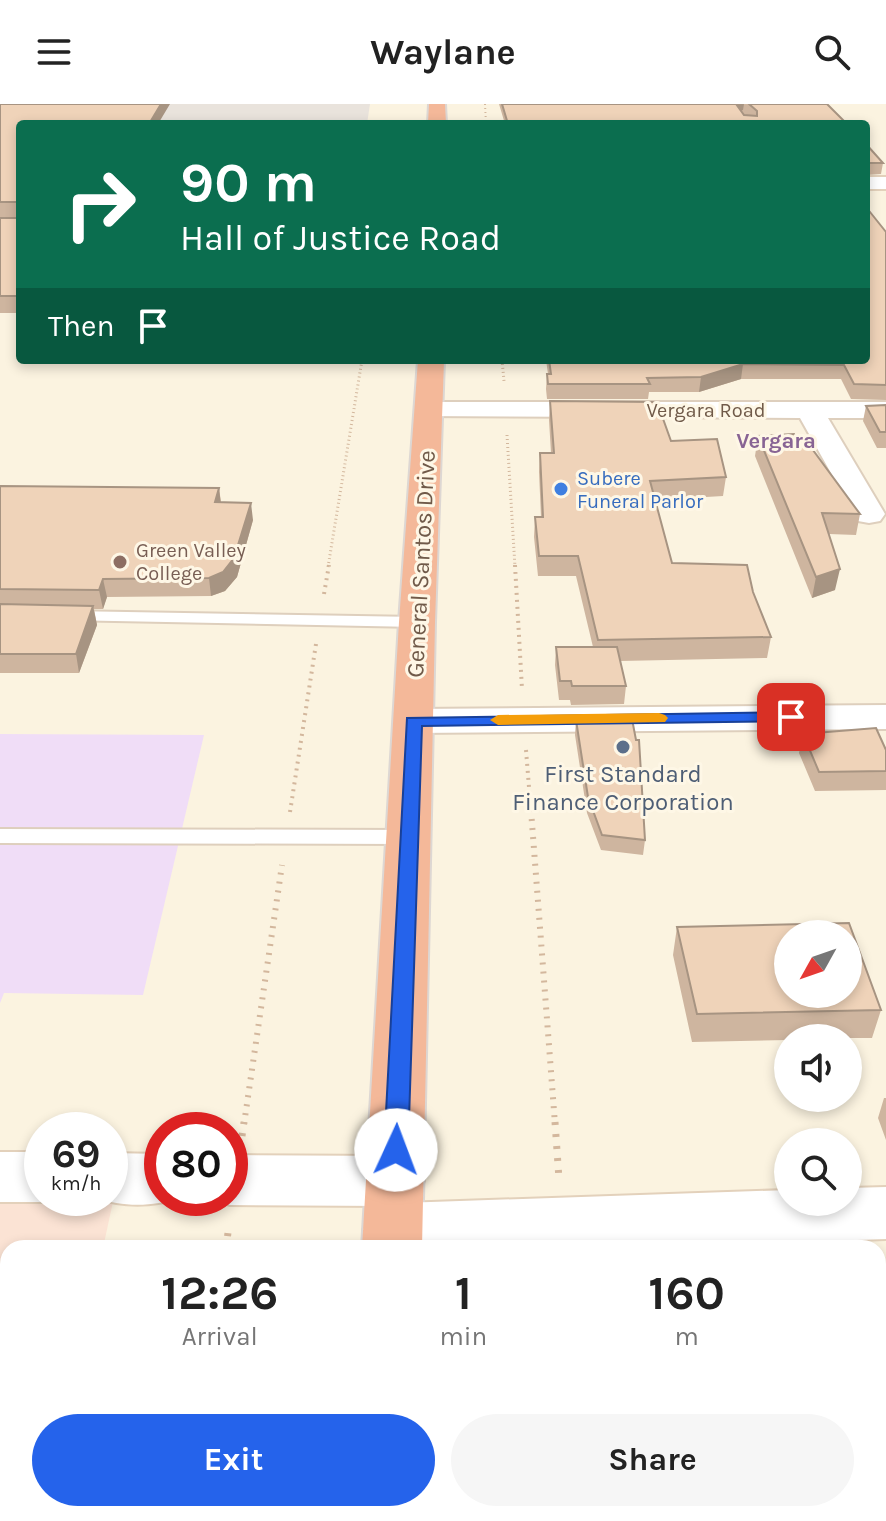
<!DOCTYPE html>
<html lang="en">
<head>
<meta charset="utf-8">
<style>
  body { margin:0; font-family:Karla,sans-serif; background:#f6f6f6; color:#222; height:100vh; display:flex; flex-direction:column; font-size:30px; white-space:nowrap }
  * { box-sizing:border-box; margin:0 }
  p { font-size:26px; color:#767676 }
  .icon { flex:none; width:44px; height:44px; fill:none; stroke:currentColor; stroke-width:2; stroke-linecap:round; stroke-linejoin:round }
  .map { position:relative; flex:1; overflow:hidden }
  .side { position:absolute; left:0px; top:1136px; width:886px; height:282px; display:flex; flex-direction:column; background:#fff; border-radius:24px 24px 0 0; box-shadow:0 4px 12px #0003 }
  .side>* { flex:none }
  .banner { position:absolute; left:16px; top:16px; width:854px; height:244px; border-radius:8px; box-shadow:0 4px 12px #0003; background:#0b6e4f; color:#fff; overflow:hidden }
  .needle { width:52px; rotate:230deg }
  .buttons { position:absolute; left:774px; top:816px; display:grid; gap:16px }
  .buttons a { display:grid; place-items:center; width:88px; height:88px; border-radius:50%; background:#fff; box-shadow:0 4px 12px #0003; font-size:40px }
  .speed { position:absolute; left:24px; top:1008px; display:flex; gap:16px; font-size:40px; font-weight:700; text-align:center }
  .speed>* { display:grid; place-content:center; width:104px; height:104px; border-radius:50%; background:#fff; box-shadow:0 4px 12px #0003; line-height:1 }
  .speed small { font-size:20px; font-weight:400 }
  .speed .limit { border:12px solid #d22; background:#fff; color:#111 }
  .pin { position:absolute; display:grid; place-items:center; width:68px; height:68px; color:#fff; margin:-34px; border-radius:16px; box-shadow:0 4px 12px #0006 }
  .me { position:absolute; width:88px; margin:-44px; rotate:2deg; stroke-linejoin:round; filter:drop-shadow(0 0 6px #0008) }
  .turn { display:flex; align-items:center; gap:28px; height:168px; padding:0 32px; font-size:36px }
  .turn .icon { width:104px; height:104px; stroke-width:2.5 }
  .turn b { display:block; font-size:56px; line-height:68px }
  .then { display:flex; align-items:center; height:76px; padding:0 32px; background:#0003; gap:16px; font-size:30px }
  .eta { display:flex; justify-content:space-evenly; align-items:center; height:136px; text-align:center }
  .eta b { font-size:48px; font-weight:700; line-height:56px }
  .action { display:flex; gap:16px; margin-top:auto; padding:16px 32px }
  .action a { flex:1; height:92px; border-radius:48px; background:#2563eb; color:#fff; font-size:32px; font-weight:700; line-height:92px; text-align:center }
  .action a+a { background:#f6f6f6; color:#222 }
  header { display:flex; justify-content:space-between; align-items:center; height:104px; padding:0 32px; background:#fff; font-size:36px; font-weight:700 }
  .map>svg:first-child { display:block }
  .commercial { fill:#fbe3d4 }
  .industrial { fill:#e9e3dc }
  .education { fill:#f0ddf7 }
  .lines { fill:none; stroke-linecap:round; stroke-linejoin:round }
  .lane-casing { stroke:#decfbd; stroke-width:4 }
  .street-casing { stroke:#decfbd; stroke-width:4 }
  .secondary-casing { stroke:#e3d1bb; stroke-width:4 }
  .highway-casing { stroke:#ddd7d3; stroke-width:4 }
  .path-far4 { stroke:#d3b79d; stroke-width:2; stroke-dasharray:1 3; stroke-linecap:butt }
  .path-far3 { stroke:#d3b79d; stroke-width:3; stroke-dasharray:1 3; stroke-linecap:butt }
  .path-far2 { stroke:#d3b79d; stroke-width:4; stroke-dasharray:2 5; stroke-linecap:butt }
  .path-far1 { stroke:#d3b79d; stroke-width:6; stroke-dasharray:2 7; stroke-linecap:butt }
  .path { stroke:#d3b79d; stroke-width:7; stroke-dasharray:3 9; stroke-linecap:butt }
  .lane { fill:#fff; fill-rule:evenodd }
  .street { fill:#fff; fill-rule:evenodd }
  .secondary { fill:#fff; fill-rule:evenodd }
  .highway { fill:#f4b899; fill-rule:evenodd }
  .wall { fill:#ceb59f }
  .shaded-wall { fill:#a79482 }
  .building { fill:#efd3b9; stroke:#a79482; stroke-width:2; fill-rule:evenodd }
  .route { fill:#2563eb; stroke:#184099; stroke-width:2 }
  .slow { fill:#f59e0b }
  .shop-dot { fill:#3f7fe0; stroke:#fef7e6; stroke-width:3 }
  .education-dot { fill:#8d6e63; stroke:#fef7e6; stroke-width:3 }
  .service-dot { fill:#5c6f8a; stroke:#fef7e6; stroke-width:3 }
  .labels { text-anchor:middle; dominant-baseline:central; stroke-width:6; stroke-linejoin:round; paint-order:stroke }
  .far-street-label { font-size:20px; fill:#705a49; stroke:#fef7e6 }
  .far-shop-label { font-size:20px; fill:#366cbe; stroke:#fef7e6; text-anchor:start }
  .far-education-label { font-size:20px; fill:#785e54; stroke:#fef7e6; text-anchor:start }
  .far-neighbourhood-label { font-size:22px; font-weight:bold; fill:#886494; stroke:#fef7e6 }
  .street-label { font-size:24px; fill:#705a49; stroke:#fef7e6 }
  .service-label { font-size:24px; fill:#4e5e75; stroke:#fef7e6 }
</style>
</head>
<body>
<header><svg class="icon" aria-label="menu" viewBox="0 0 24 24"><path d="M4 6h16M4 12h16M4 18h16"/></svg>Waylane<svg class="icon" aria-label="search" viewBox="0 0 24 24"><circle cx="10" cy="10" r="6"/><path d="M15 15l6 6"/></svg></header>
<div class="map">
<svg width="886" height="1417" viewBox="0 0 886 1417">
  <rect width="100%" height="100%" fill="#fbf3e0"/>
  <path class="commercial" d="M 0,1091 L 114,1093 L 103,1144 L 8,1144 L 8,1410 L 47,1410 L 46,1417 L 0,1417 Z"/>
  <path class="industrial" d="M 0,0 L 370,0 L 367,20 L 20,20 Z"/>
  <path class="education" d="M 0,630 L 204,631 L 143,891 L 4,889 L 0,899 Z"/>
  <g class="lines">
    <g class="lane-casing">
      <path id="lane" d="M 69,507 L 417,513 L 425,518 L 417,523 L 63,516 L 61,512 Z
        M 0,725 L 408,726 L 418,733 L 408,740 L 0,739 Z"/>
    </g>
    <g class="street-casing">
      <path id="street" d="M 430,298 L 886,298 L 886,314 L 828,314 L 885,410 L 880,417 L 869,419 L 858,417 L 800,314 L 420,312 L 416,306 L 420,300 Z
        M 886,601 L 886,625 L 413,629 L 399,625 L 394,617 L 399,609 L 413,605 Z"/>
    </g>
    <g class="secondary-casing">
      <path id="secondary" d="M 866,73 L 886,73 L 886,85 L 866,85 Z
        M 0,1048 L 42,1048 L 42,1094 L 52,1094 L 42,1098 L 0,1098 Z
        M 110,1049 L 162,1050 L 162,1094 L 178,1094 C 154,1103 121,1103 97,1094 L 110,1094 Z
        M 230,1051 L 395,1052 L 416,1060 L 424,1077 L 416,1094 L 402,1099 L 788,1086 L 788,1098 L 848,1098 L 848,1084 L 886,1083 L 886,1135 L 628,1144 L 371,1144 L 363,1126 L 372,1107 L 387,1102 L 230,1101 L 211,1094 L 230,1094 Z"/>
    </g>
    <g class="highway-casing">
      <path id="highway" d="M 429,0 L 445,0 L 446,20 L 428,20 Z
        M 418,256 L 444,256 L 435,518 L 422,1144 L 362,1144 L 399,518 Z
        M 341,1410 L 413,1410 L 413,1417 L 341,1417 Z"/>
    </g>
    <path class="path-far4" d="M 485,0 L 486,20"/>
    <path class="path-far3" d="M 502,256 L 504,277
      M 507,331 L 515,463
      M 328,463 L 362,256"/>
    <path class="path-far2" d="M 515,461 L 522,585
      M 324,490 L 329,461
      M 526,646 L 531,708
      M 290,708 L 316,540"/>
    <path class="path-far1" d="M 531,706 L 555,1020
      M 244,1020 L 282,761"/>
    <path class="path" d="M 555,1018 L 559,1075
      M 242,1032 L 244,1018
      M 226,1144 L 229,1121
      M 580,1410 L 580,1417
      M 186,1417 L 188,1410"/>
    <use href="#lane" class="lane"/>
    <use href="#street" class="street"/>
    <use href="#secondary" class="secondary"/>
    <use href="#highway" class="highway"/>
  </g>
  <path class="wall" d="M 0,0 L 20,20 L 20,209 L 0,209 L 0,114 L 19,114 L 19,113 L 0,113 Z
    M 499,0 L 827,0 L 847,20 L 505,20 Z
    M 866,40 L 883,59 L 881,70 L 866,71 Z
    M 886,128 L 886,296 L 851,295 L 841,275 L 741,275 L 699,288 L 649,288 L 648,295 L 547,295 L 546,285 L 547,270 L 548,270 L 546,256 L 866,256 Z
    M 550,297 L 671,337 L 726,373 L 723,392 L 655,396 L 672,459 L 753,488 L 771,533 L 767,554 L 620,557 L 626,582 L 624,600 L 571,601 L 570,596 L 559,596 L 555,561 L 556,543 L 593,543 L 576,472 L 538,472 L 534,433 L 535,413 L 541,413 L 539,368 L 540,349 L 551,349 L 549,316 Z
    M 886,301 L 886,344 L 877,344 L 863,317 L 866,302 Z
    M 758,332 L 798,338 L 860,410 L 856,431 L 829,430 L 835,486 L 812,494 L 755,352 Z
    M 0,382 L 219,384 L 221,398 L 253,416 L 237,473 L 225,487 L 211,492 L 107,493 L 103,505 L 94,505 L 97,521 L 79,569 L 0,569 Z
    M 576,616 L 645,736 L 643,751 L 601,746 L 587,709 L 575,631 Z
    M 803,630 L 886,646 L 886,686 L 815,687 L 799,649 Z
    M 677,823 L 881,906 L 872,934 L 788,934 L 788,936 L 692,938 L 673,851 Z
    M 884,994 L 886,994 L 886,1036 L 878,1014 Z
    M 698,1410 L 878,1410 L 886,1417 L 699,1417 Z"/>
  <path class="shaded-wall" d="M 161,0 L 170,0 L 158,20 L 149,20 Z
    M 735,0 L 744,0 L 743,6 L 734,9 Z
    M 743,260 L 741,275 L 699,288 L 701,273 Z
    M 219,384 L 221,401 L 215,398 Z
    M 251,399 L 253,416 L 237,473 L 225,487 L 211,492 L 209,474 Z
    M 840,465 L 835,486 L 812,494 L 816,473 Z
    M 103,475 L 107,493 L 103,505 L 99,486 Z
    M 93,502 L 97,521 L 79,569 L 76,550 Z"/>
  <path class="building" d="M 0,0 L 161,0 L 149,20 L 20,20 L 20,192 L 0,192 L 0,114 L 19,114 L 19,98 L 0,98 Z
    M 502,0 L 736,0 L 744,11 L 757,12 L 757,7 L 749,0 L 827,0 L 847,20 L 508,20 Z
    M 866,40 L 883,59 L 866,59 Z
    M 866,103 L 886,128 L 886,281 L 854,280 L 844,261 L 743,260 L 701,273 L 647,274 L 650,280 L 548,280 L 547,270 L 551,270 L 549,256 L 866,256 Z
    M 550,297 L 657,298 L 671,337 L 717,335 L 726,373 L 650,377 L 672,459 L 747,461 L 753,488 L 771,533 L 598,536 L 578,452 L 539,452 L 535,413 L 543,413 L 540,349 L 554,349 Z
    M 886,301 L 886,328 L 880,328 L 866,302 Z
    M 794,330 L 798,338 L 807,338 L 860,410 L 822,409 L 840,465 L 816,473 L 758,332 Z
    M 0,382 L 219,384 L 215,398 L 251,399 L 234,454 L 223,468 L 209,474 L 103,475 L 99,486 L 0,485 Z
    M 0,500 L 93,502 L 76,550 L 0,550 Z
    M 556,543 L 617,543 L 626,582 L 572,582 L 571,577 L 560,577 Z
    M 632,615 L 636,636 L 639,636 L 645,736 L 602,731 L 588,693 L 576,616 Z
    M 876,624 L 886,646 L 886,667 L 819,668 L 803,630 Z
    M 849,819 L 881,906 L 697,910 L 677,823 ZM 788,830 L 848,830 L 848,890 L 788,890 Z
    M 878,1193 L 886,1223 L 886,1417 L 712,1417 L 711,1410 L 878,1410 Z"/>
  <path class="route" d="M 791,608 L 799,613 L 797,617 L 422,622 L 408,1046 L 405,1053 L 396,1056 L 388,1053 L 384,1046 L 407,614 Z"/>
  <path class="slow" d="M 659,609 L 665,611 L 668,614 L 665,618 L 498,621 L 490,616 L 498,611 Z"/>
  <circle class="shop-dot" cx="561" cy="385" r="8"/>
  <circle class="education-dot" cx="120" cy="458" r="8"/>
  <circle class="service-dot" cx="623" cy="643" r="8"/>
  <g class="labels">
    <g class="far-street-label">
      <text x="706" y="306">Vergara Road</text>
    </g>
    <g class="far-shop-label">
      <text x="577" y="374">Subere<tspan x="577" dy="23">Funeral Parlor</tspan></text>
    </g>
    <g class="far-education-label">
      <text x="136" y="446">Green Valley<tspan x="136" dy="23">College</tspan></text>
    </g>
    <g class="far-neighbourhood-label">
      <text x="776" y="337">Vergara</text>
    </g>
    <g class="street-label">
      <text transform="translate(421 460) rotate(-87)">General Santos Drive</text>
    </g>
    <g class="service-label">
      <text x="623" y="670">First Standard<tspan x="623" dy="28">Finance Corporation</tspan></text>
    </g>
  </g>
</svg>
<div class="buttons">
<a><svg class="needle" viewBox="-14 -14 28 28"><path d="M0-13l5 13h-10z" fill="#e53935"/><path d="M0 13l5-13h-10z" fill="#767676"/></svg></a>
<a><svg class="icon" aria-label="sound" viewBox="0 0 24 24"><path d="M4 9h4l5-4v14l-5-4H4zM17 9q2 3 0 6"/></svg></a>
<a><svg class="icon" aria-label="search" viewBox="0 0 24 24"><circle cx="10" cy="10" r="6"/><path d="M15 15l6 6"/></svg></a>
</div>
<div class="speed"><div>69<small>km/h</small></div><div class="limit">80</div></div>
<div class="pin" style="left:791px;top:613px;background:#d93025"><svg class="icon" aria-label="arrive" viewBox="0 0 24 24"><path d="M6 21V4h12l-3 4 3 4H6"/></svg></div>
<svg class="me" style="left:396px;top:1046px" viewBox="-20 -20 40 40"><circle r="19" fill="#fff"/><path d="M0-13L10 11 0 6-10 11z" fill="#2563eb"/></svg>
<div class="banner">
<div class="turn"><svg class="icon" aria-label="right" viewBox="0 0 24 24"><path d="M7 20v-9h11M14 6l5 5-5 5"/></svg><div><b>90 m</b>Hall of Justice Road</div></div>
<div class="then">Then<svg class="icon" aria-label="arrive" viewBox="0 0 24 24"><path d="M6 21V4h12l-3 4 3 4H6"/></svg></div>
</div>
<section class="side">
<div class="eta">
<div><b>12:26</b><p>Arrival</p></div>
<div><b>1</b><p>min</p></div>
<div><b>160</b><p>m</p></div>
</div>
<div class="action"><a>Exit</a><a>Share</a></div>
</section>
</div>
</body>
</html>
